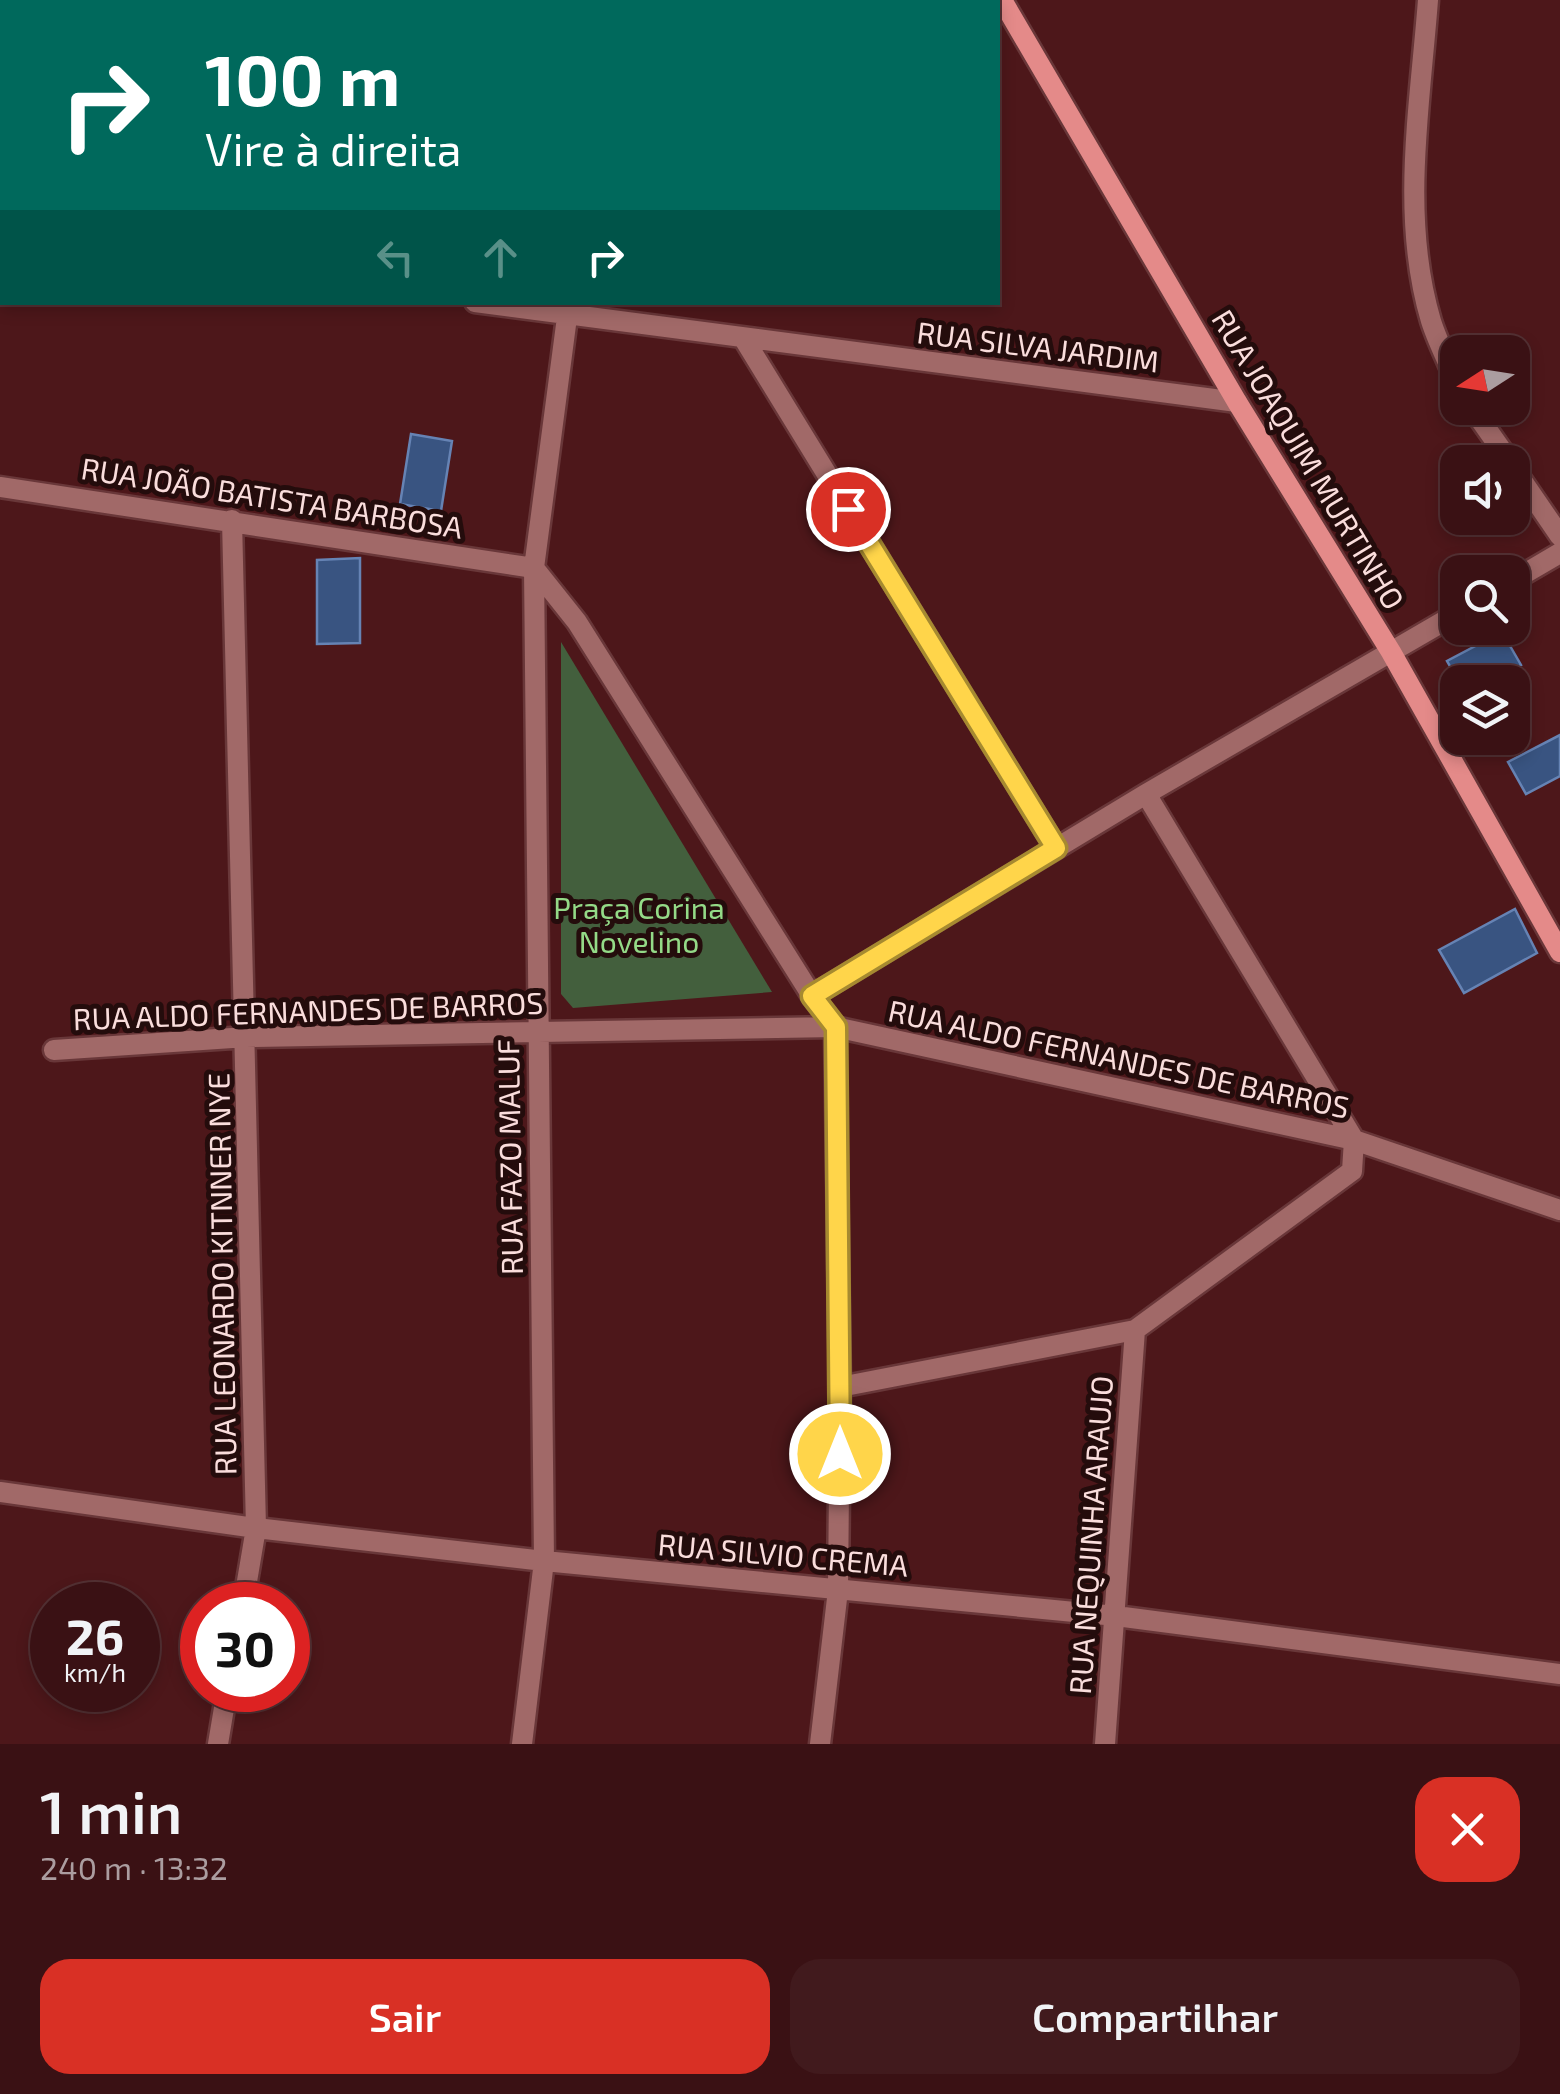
<!DOCTYPE html>
<html lang="pt">
<head>
<meta charset="utf-8">
<style>
  body { margin:0; font-family:"Exo 2",sans-serif; background:#411a1d; color:#f1f3f6; height:100vh; display:flex; flex-direction:column; font-size:38px; white-space:nowrap }
  * { box-sizing:border-box; margin:0 }
  p { font-size:32px; color:#ab9da0 }
  .icon { flex:none; width:55px; height:55px; fill:none; stroke:currentColor; stroke-width:2; stroke-linecap:round; stroke-linejoin:round }
  .map { position:relative; height:1744px; overflow:hidden }
  .side { display:flex; flex-direction:column; background:#3a1114; flex:1 }
  .side>* { flex:none }
  .hud { position:absolute; left:0px; top:0px; width:1000px; height:305px; box-shadow:0 5px 15px #0003,0 0 0 2px #543134; background:#00695c; color:#fff; overflow:hidden }
  .needle { width:65px; rotate:258deg }
  .controls { position:absolute; left:1440px; top:335px; display:grid; gap:20px }
  .controls a { display:grid; place-items:center; width:90px; height:90px; border-radius:20px; background:#3a1114; box-shadow:0 5px 15px #0003,0 0 0 2px #543134; font-size:50px }
  .speed { position:absolute; left:30px; top:1582px; display:flex; gap:20px; font-size:50px; font-weight:700; text-align:center }
  .speed>* { display:grid; place-content:center; width:130px; height:130px; border-radius:50%; background:#3a1114; box-shadow:0 5px 15px #0003,0 0 0 2px #543134; line-height:1 }
  .speed small { font-size:25px; font-weight:400 }
  .speed .limit { border:15px solid #d22; background:#fff; color:#111 }
  .pin { position:absolute; display:grid; place-items:center; width:85px; height:85px; color:#fff; margin:-42px; border:5px solid #fff; border-radius:50%; box-shadow:0 2px 10px #0007 }
  .me { position:absolute; width:110px; margin:-55px; rotate:0deg; stroke-linejoin:round; filter:drop-shadow(0 0 8px #0008) }
  .turn { display:flex; align-items:center; gap:35px; height:210px; padding:0 40px; font-size:45px }
  .turn .icon { width:130px; height:130px; stroke-width:2.5 }
  .turn b { display:block; font-size:70px; line-height:85px }
  .lanes { display:flex; align-items:center; height:95px; padding:0 40px; background:#0003; justify-content:center; gap:50px; direction:ltr }
  .lanes .off { opacity:.35 }
  .round { display:grid; place-items:center; flex:none; width:105px; height:105px; border-radius:30px; background:#411a1d }
  .summary { display:flex; align-items:center; justify-content:space-between; height:170px; padding:0 40px }
  h1 { font-size:60px; font-weight:600; line-height:75px }
  .action { display:flex; gap:20px; margin-top:auto; padding:20px 40px }
  .action a { flex:1; height:115px; border-radius:30px; background:#d93025; color:#fff; font-size:40px; font-weight:600; line-height:115px; text-align:center }
  .action a+a { background:#411a1d; color:#f1f3f6 }
  .map>svg:first-child { display:block }
  .green { fill:#435f3d }
  .building { fill:#395481; stroke:#6683b4; stroke-width:2.5 }
  .lines { fill:none; stroke-linecap:round; stroke-linejoin:round }
  .street-casing { stroke:#693739; stroke-width:25 }
  .secondary-casing { stroke:#693739; stroke-width:25 }
  .street { stroke:#a16968; stroke-width:20 }
  .secondary { stroke:#e48a89; stroke-width:20 }
  .route-casing { stroke:#a68a30; stroke-width:25 }
  .route { stroke:#ffd54a; stroke-width:18 }
  .labels { text-anchor:middle; dominant-baseline:central; stroke-width:10; stroke-linejoin:round; paint-order:stroke }
  .street-label { font-size:30px; fill:#fadddc; stroke:#240c0c }
  .park-label { font-size:30px; fill:#94da87; stroke:#240c0c }
</style>
</head>
<body>
<div class="map">
<svg width="1560" height="1744" viewBox="0 0 1560 1744">
  <rect width="100%" height="100%" fill="#4d171a"/>
  <path class="green" d="M 561,642 L 772,992 L 573,1008 L 561,994 Z"/>
  <path class="building" d="M 411,434 L 452,441 L 441,511 L 400,504 Z
    M 360,558 L 360,643 L 317,644 L 317,560 Z
    M 1502,632 L 1521,665 L 1491,682 L 1459,682 L 1447,661 Z
    M 1560,735 L 1560,776 L 1526,794 L 1508,762 Z
    M 1515,909 L 1537,953 L 1464,993 L 1439,950 Z"/>
  <g class="lines">
    <g class="street-casing">
      <path id="street" d="M 1428,0 C 1420,106 1400,217 1431,321 C 1438,343 1449,364 1458,385
        M 605,2 L 605,0
        M 0,232 L 2,232
        M 475,302 L 1237,402
        M 744,339 L 1056,848
        M 1472,408 L 1510,462
        M 1512,466 L 1560,536
        M 0,487 L 534,568
        M 232,520 L 256,1528 L 243,1605
        M 534,568 L 577,622 L 812,996 L 835,1027 L 840,1387 L 838,1590 L 820,1744
        M 1512,581 L 1560,553
        M 812,996 L 1146,794 L 1458,613
        M 54,1050 L 247,1037 L 835,1027 L 1354,1140 L 1560,1210
        M 840,1387 L 1135,1330 L 1352,1171 L 1354,1140 L 1146,794
        M 0,1492 L 256,1528 L 544,1561 L 1116,1616 L 1560,1674
        M 218,1744 L 227,1690
        M 522,1744 L 544,1561 L 534,568 L 569,302
        M 1105,1744 L 1135,1330"/>
    </g>
    <g class="secondary-casing">
      <path id="secondary" d="M 1002,0 L 1237,402 L 1391,652 L 1560,952
        M 117,2 L 118,0
        M 159,2 L 160,0"/>
    </g>
    <use href="#street" class="street"/>
    <use href="#secondary" class="secondary"/>
  </g>
  <g class="lines">
    <g class="route-casing">
      <path id="route" d="M 840,1454 L 836,1027 L 812,996 L 1056,848 L 848,509"/>
    </g>
    <use href="#route" class="route"/>
  </g>
  <g class="labels">
    <g class="street-label">
      <text transform="translate(1038 346) rotate(7)">RUA SILVA JARDIM</text>
      <text transform="translate(1309 459) rotate(59)">RUA JOAQUIM MURTINHO</text>
      <text transform="translate(272 497) rotate(9)">RUA JOÃO BATISTA BARBOSA</text>
      <text transform="translate(308 1010) rotate(-2)">RUA ALDO FERNANDES DE BARROS</text>
      <text transform="translate(1119 1058) rotate(12)">RUA ALDO FERNANDES DE BARROS</text>
      <text transform="translate(509 1157) rotate(-91)">RUA FAZO MALUF</text>
      <text transform="translate(221 1274) rotate(-91)">RUA LEONARDO KITNNER NYE</text>
      <text transform="translate(1090 1535) rotate(-86)">RUA NEQUINHA ARAUJO</text>
      <text transform="translate(783 1554) rotate(5)">RUA SILVIO CREMA</text>
    </g>
    <g class="park-label">
      <text x="639" y="907">Praça Corina<tspan x="639" dy="34">Novelino</tspan></text>
    </g>
  </g>
</svg>
<div class="controls">
<a><svg class="needle" viewBox="-14 -14 28 28"><path d="M0-13l5 13h-10z" fill="#e53935"/><path d="M0 13l5-13h-10z" fill="#ab9da0"/></svg></a>
<a><svg class="icon" aria-label="sound" viewBox="0 0 24 24"><path d="M4 9h4l5-4v14l-5-4H4zM17 9q2 3 0 6"/></svg></a>
<a><svg class="icon" aria-label="search" viewBox="0 0 24 24"><circle cx="10" cy="10" r="6"/><path d="M15 15l6 6"/></svg></a>
<a><svg class="icon" aria-label="layers" viewBox="0 0 24 24"><path d="M12 4l9 5-9 5-9-5zM3 14l9 5 9-5"/></svg></a>
</div>
<div class="speed"><div>26<small>km/h</small></div><div class="limit">30</div></div>
<div class="pin" style="left:848px;top:509px;background:#d93025"><svg class="icon" aria-label="arrive" viewBox="0 0 24 24"><path d="M6 21V4h12l-3 4 3 4H6"/></svg></div>
<svg class="me" style="left:840px;top:1454px" viewBox="-20 -20 40 40"><circle r="17" fill="#ffd54a" stroke="#fff" stroke-width="3"/><path d="M0-11L8 9 0 5-8 9z" fill="#fff"/></svg>
<div class="hud">
<div class="turn"><svg class="icon" aria-label="right" viewBox="0 0 24 24"><path d="M7 20v-9h11M14 6l5 5-5 5"/></svg><div><b>100 m</b>Vire à direita</div></div>
<div class="lanes"><svg class="icon off" aria-label="left" viewBox="0 0 24 24"><path d="M17 20v-9H6M10 6l-5 5 5 5"/></svg><svg class="icon off" aria-label="ahead" viewBox="0 0 24 24"><path d="M12 20V5M6 11l6-6 6 6"/></svg><svg class="icon" aria-label="right" viewBox="0 0 24 24"><path d="M7 20v-9h11M14 6l5 5-5 5"/></svg></div>
</div>
</div>
<section class="side">
<div class="summary"><div><h1>1 min</h1><p>240 m · 13:32</p></div><a class="round" style="background:#d93025;color:#fff"><svg class="icon" aria-label="close" viewBox="0 0 24 24"><path d="M6 6l12 12M18 6L6 18"/></svg></a></div>
<div class="action"><a>Sair</a><a>Compartilhar</a></div>
</section>
</body>
</html>
